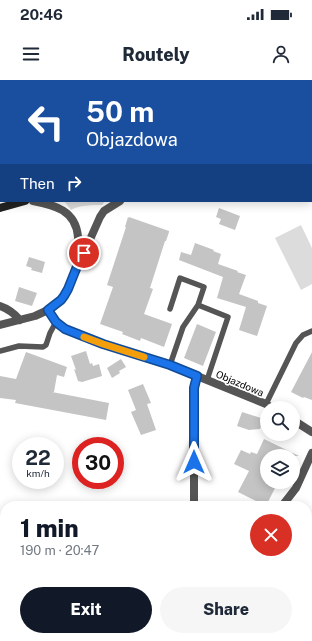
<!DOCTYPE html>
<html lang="en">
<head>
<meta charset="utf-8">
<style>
  body { margin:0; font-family:"Public Sans",sans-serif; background:#f6f6f7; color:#1f2937; height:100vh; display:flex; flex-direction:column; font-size:15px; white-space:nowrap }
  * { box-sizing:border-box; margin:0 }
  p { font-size:13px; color:#747a83 }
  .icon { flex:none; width:22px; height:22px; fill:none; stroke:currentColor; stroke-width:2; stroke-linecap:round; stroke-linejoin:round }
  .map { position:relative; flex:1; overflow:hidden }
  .panel { position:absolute; left:0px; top:421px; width:312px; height:140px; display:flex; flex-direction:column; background:#fff; border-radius:16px 16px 0 0; box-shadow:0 2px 10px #0003 }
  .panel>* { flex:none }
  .banner { position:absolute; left:0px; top:0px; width:312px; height:122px; box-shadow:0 2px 10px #0003; background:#1a4fa0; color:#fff; overflow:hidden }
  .fabs { position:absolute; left:260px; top:321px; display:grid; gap:8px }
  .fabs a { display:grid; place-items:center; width:40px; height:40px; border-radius:50%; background:#fff; box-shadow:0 2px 10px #0003; font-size:20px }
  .speed { position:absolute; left:12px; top:357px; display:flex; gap:8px; font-size:20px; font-weight:700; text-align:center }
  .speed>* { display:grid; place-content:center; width:52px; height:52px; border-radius:50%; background:#fff; box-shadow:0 2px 10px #0003; line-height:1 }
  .speed small { font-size:10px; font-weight:400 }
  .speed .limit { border:6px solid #d22; background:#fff; color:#111 }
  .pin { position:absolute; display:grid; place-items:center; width:34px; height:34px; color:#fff; margin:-17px; border:2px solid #fff; border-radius:50%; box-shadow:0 1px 4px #0007 }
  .me { position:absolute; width:44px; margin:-22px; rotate:0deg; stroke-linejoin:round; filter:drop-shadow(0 0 3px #0008) }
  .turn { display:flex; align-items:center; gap:14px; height:84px; padding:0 20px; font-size:18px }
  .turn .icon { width:52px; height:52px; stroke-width:2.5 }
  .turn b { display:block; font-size:28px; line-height:34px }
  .then { display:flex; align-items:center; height:38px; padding:0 20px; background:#0003; gap:8px; font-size:15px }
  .round { display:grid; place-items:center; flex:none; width:42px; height:42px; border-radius:21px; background:#f6f6f7 }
  .overview { display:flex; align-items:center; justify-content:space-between; height:68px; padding:0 20px }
  h1 { font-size:24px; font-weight:800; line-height:30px; color:#111827 }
  .button { display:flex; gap:8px; margin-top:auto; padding:8px 20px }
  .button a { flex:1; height:46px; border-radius:24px; background:#111827; color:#fff; font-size:16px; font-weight:800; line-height:46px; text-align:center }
  .button a+a { background:#f6f6f7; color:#1f2937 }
  .status { display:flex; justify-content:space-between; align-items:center; height:28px; padding:0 20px; background:#fff; direction:ltr }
  .status svg { height:11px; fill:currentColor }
  header { display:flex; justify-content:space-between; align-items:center; height:52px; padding:0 20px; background:#fff; font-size:18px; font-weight:800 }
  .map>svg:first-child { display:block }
  .green { fill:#dcdcdc }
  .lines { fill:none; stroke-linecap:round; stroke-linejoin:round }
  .stream { stroke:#a3a3a3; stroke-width:3.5 }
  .building { fill:#c4c4c4 }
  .lane { stroke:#555; stroke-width:5.5 }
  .street { stroke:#555; stroke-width:8 }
  .secondary { stroke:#222; stroke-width:8 }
  .route-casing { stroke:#114b97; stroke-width:10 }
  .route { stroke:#1a73e8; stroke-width:7 }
  .slow { stroke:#f59e0b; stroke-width:7 }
  .labels { text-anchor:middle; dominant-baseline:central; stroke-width:3.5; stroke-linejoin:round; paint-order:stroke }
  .street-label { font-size:10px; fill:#000; stroke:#fff }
</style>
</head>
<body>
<div class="status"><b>20:46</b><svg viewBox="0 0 49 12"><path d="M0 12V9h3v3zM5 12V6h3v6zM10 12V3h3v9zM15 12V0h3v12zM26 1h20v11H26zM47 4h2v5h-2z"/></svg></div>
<header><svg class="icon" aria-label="menu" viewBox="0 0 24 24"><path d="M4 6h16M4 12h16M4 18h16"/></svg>Routely<svg class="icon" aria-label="person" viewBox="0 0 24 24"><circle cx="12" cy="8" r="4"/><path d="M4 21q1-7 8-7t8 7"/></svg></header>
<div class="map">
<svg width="312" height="561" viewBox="0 0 312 561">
  <rect width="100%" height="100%" fill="#fff"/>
  <path class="green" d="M 64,121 L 105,121 L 102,125 C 92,125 80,125 71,130 Z
    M 301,145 L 312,168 L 312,204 L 301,210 L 275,158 Z"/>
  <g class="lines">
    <path class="stream" d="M 257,0 L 258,1"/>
  </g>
  <path class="building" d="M 219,128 L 240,136 L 235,150 L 219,144 L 221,139 L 216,137 Z
    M 128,137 L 129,138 L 129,137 L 169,151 L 169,152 L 166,161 L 165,161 L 150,208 L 153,209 L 144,234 L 172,244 L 164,267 L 141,258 L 140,261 L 122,254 L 123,252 L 100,244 L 113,207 L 107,205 L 126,147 L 125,147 Z
    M 195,163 L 214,170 L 213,171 L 221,174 L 218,184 L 238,191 L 237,192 L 246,195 L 239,214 L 258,221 L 258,223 L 267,226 L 257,256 L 239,250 L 246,227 L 217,218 L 223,197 L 179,180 L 181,172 L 191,175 Z
    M 29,177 L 45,182 L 42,193 L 31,190 L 32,188 L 26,186 Z
    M 19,207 L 37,213 L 32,226 L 15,221 Z
    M 197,244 L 216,252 L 203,286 L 184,278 Z
    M 86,271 L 90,284 L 92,283 L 93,286 L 99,284 L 102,296 L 82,302 L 78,301 L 74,289 L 76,290 L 71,276 Z
    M 26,272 L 67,287 L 64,297 L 57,295 L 54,312 L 52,312 L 109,323 L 106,340 L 15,323 L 16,320 L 0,318 L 0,296 L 16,299 Z
    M 312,272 L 312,320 L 304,317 L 303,318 L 291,312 Z
    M 121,279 L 126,287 L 119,291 L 120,293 L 112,298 L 107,288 Z
    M 143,304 L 151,323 L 147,324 L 156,350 L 141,355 L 131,332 L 136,330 L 128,310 Z
    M 242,332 L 264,339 L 260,349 L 249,350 L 237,346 Z
    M 264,359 L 299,376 L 267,376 L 267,402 L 278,402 L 266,426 L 238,412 L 249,391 L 234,384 L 241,370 L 250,374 L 251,372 L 257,374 Z"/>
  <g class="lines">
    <path class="lane" d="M 198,225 L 228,237 L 207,300
      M 170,229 L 180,198 L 204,207 L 198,225 L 183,247 L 170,285
      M 0,271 L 19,266 L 43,267 L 46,265 L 50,253 L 56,242
      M 266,324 L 296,263 L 303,255 L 312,251"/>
    <path class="street" d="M 191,0 L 194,1
      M 0,8 L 1,9
      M 0,78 L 1,78
      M 33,121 C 54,125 76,130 78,157 C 79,165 78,174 78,182
      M 0,226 C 9,229 14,233 20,240
      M 48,230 L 56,242 L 65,249 L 103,264 L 170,285 L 266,324 L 272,328
      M 0,245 L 35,236 L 48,230 L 61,220 L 68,209 L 78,184 L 84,173 L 100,137 L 104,131 L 120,121
      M 293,340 L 312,352
      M 194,426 L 194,308 L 197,296
      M 282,426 L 296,408 L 312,373
      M 201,556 L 202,561"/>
    <path class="secondary" d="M 311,81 L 312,81
      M 311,102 L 312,102
      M 0,107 L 1,106
      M 0,128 L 25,121"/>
  </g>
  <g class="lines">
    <g class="route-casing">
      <path id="route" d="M 84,173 L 78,184 L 68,209 L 64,216 L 61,220 L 48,230 L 56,242 L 65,249 L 103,264 L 170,285 L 197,296 L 194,308 L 194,382"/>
    </g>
    <use href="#route" class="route"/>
    <path class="slow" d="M 84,257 L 103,264 L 144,277"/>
  </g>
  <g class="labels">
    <g class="street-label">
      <text transform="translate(240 303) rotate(23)">Objazdowa</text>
    </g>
  </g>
</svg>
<div class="fabs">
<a><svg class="icon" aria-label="search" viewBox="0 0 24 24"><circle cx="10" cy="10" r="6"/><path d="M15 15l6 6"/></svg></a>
<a><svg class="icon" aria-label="layers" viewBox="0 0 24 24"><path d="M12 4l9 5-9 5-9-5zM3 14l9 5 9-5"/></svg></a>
</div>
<div class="speed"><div>22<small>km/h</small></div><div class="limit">30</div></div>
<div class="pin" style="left:84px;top:173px;background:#d93025"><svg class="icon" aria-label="arrive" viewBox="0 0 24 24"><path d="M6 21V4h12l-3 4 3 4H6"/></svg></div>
<svg class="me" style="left:194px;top:382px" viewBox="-20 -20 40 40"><path d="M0-17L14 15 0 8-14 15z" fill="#1a73e8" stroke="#fff" stroke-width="4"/></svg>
<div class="banner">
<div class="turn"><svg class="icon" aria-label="left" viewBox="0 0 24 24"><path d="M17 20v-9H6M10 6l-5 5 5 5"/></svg><div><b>50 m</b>Objazdowa</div></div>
<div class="then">Then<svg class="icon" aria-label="right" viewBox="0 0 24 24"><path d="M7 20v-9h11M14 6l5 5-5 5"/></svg></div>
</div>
<section class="panel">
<div class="overview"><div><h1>1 min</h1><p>190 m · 20:47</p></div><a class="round" style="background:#d93025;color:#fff"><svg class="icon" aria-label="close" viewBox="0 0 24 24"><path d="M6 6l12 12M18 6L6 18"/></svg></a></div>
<div class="button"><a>Exit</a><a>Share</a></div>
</section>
</div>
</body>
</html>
